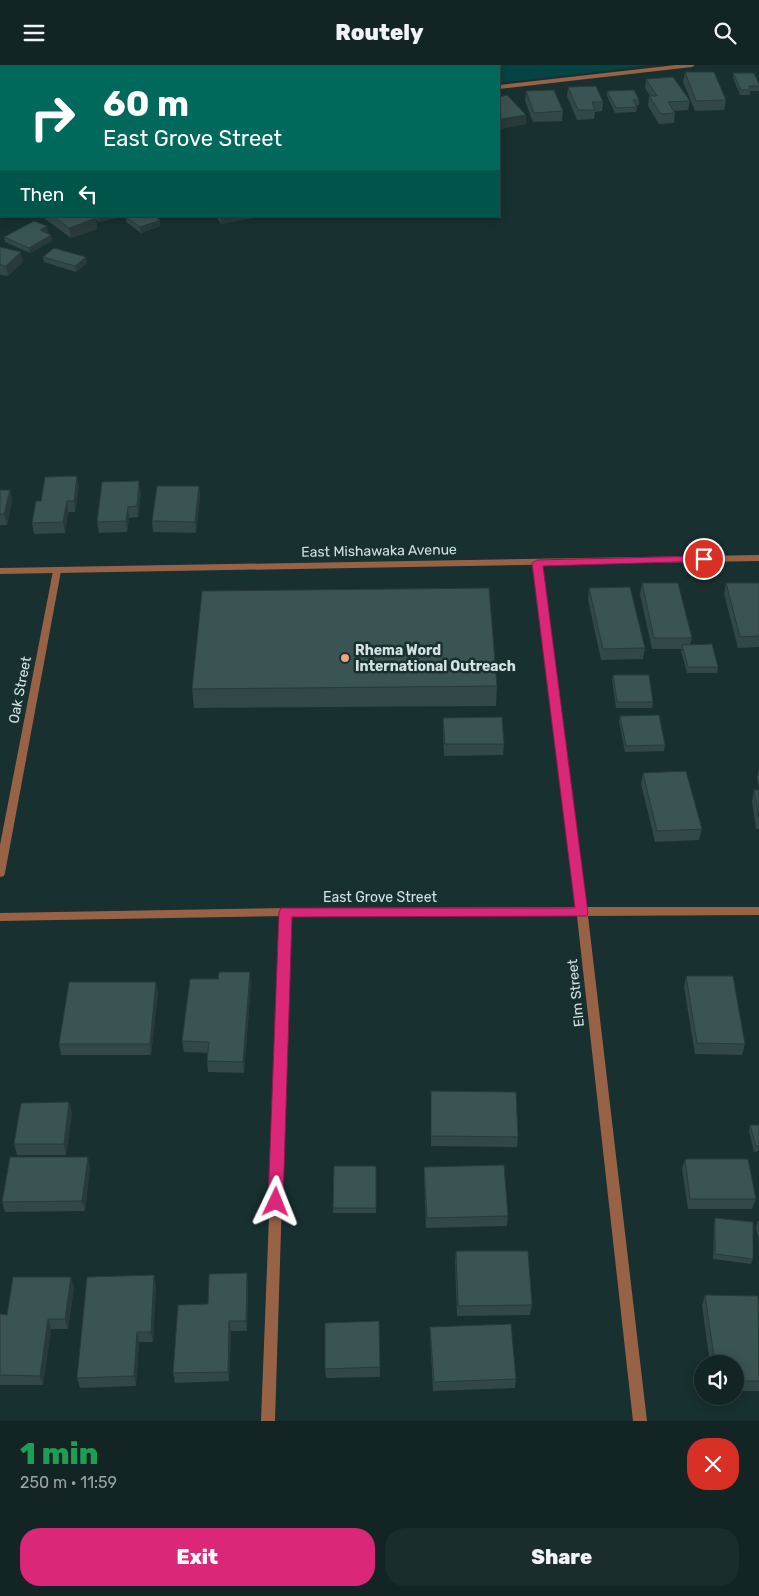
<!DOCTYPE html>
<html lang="en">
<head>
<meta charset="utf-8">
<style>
  body { margin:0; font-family:Rubik,sans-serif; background:#1b2c2c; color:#f1f3f6; height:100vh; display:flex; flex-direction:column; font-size:19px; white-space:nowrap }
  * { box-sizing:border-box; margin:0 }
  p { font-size:16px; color:#9ca4a6 }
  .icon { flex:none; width:28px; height:28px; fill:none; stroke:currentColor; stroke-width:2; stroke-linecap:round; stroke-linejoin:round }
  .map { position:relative; height:1356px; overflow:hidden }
  .side { display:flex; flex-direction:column; background:#122424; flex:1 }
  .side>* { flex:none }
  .top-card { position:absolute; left:0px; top:0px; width:500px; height:152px; box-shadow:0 2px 12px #0003,0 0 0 1px #314141; background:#00695c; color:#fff; overflow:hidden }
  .fabs { position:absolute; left:694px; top:1290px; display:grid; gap:10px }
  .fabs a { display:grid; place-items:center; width:50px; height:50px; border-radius:50%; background:#122424; box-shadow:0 2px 12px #0003,0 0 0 1px #314141; font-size:25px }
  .pin { position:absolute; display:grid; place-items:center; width:42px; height:42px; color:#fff; margin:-21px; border:2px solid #fff; border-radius:50%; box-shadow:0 1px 5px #0007 }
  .me { position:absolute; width:55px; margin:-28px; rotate:2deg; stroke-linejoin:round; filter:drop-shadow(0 0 4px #0008) }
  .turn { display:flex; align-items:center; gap:18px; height:105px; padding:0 20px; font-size:22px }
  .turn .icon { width:65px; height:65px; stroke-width:2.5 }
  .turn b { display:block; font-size:35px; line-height:42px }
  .then { display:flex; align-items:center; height:48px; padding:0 20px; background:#0003; gap:10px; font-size:19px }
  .round { display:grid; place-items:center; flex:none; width:52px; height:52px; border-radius:20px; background:#1b2c2c }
  .headline { display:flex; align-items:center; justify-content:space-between; height:85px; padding:0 20px }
  h1 { font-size:30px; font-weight:800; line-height:38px; color:#1e9e55 }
  .button { display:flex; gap:10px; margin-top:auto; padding:10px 20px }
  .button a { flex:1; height:58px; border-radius:20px; background:#db2777; color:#fff; font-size:20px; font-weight:800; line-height:58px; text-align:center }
  .button a+a { background:#1b2c2c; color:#f1f3f6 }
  header { display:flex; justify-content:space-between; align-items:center; height:65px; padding:0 20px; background:#122424; font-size:22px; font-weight:800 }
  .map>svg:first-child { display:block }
  .green { fill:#044444 }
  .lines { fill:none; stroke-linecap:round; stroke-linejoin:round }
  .service { fill:#986246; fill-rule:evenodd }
  .minor { fill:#986246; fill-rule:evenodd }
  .tertiary { fill:#986246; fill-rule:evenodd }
  .wall { fill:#324747 }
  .shaded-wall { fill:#293a3a }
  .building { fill:#3a5353; stroke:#293a3a }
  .route { fill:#db2777; stroke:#8e194d }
  .poi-dot { fill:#f0a27a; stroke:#183030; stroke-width:2 }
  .labels { text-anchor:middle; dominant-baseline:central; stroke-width:5; stroke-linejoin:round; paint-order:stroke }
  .street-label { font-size:14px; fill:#d3e1e1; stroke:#183030 }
  .poi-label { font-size:14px; font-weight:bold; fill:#d3e1e1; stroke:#183030; text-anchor:start }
</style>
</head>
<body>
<header><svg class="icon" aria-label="menu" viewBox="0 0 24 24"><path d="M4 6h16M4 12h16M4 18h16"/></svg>Routely<svg class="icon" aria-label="search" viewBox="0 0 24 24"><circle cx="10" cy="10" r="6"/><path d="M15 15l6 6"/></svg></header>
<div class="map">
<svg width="759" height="1356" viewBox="0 0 759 1356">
  <rect width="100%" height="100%" fill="#183030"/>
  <path class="green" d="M 323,0 L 653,0 L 499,18 L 499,1 L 317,1 Z"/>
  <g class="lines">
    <path class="service" d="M 286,843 L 290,844 L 291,847 L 275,1356 L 261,1356 L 281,847 L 282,844 Z"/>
    <path class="minor" d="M 676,0 L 695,0 L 692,2 L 499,24 L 499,20 Z
      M 0,139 L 1,139 L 1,143 L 0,143 Z
      M 537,495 L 541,498 L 587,842 L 759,842 L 759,850 L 588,851 L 647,1356 L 633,1356 L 577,851 L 286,851 L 0,856 L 0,848 L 286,843 L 576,842 L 533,498 Z
      M 57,503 L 61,506 L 5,808 L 4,811 L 0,812 L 0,780 L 53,506 Z"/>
    <path class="tertiary" d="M 759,490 L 759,496 L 0,509 L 0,503 Z"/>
  </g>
  <path class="wall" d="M 138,0 L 187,0 L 187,1 L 140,1 Z
    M 193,0 L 216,0 L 212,1 L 195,1 Z
    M 685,7 L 726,35 L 724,45 L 695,46 L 683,17 Z
    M 733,8 L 759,21 L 759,26 L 750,26 L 750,30 L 740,30 L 733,13 Z
    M 646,14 L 690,36 L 688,45 L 674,46 L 675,48 L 674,58 L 659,59 L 648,41 L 649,31 L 650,31 L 645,23 Z
    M 568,22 L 603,37 L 602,46 L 595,47 L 594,54 L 577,55 L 567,31 Z
    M 526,26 L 563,46 L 562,56 L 533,57 L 525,36 Z
    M 607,26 L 639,35 L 639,40 L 636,40 L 637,42 L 636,47 L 615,48 L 607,31 Z
    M 499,32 L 526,59 L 500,64 L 499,62 Z
    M 0,35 L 1,35 L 1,78 L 0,77 Z
    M 41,151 L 93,151 L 95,153 L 94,151 L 124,151 L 99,157 L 96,154 L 97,164 L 71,173 Z
    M 216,151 L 252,151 L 252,153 L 221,159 Z
    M 126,152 L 160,155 L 160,161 L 141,168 L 126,157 Z
    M 48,167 L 46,168 L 52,176 L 30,188 L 5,177 L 4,172 Z
    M 0,182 L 23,197 L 8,211 L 0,210 Z
    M 43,192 L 86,192 L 87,198 L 76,207 L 44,197 Z
    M 199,421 L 200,432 L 196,468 L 153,467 L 152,456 Z
    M 79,422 L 75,447 L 68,447 L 65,468 L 34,469 L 32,458 L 41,436 Z
    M 0,425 L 10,425 L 12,436 L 7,460 L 0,460 Z
    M 141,427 L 138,452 L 129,453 L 127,467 L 99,468 L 97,457 Z
    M 642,518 L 692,573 L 690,580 L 718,602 L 717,608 L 687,608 L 681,586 L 682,584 L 652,584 L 640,529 Z
    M 726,518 L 759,518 L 759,582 L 738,583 L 724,529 Z
    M 589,523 L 645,583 L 643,594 L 601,595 L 588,534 Z
    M 613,610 L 653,637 L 652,643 L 616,643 L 612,615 Z
    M 497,621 L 496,641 L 194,643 L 192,624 Z
    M 620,651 L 665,680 L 664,686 L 625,687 L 619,656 Z
    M 443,653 L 504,679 L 503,690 L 444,691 L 443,664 Z
    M 759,703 L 759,764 L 756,764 L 752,736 L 754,725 L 759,725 L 757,713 Z
    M 643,708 L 702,764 L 699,775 L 655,777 L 641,719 Z
    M 686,911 L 745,979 L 742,990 L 695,989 L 684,922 Z
    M 218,914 L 251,918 L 244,1008 L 208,1007 L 207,996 L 208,988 L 184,987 L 182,976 Z
    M 158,928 L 151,990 L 61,990 L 59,979 Z
    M 431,1026 L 518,1072 L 517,1082 L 431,1081 Z
    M 72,1047 L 66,1090 L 17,1090 L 14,1079 Z
    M 750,1060 L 759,1060 L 759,1086 L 754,1087 L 749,1066 Z
    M 685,1094 L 756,1134 L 752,1144 L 688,1144 L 682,1104 Z
    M 376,1101 L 376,1148 L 333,1148 L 333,1143 Z
    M 90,1102 L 85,1146 L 5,1147 L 2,1137 Z
    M 424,1102 L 508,1151 L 507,1161 L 426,1163 L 424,1112 Z
    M 715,1153 L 753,1194 L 751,1199 L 713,1194 L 714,1158 Z
    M 758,1156 L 759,1156 L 759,1177 L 756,1162 Z
    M 456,1186 L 532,1240 L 530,1250 L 457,1251 L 455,1196 Z
    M 248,1218 L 247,1266 L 231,1266 L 229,1316 L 175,1318 L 173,1308 L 208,1239 Z
    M 156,1220 L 153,1277 L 139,1277 L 136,1321 L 80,1323 L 77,1313 Z
    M 74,1222 L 68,1264 L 51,1264 L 43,1320 L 0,1320 L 0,1249 L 7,1250 Z
    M 705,1230 L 759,1234 L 759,1326 L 735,1326 L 735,1299 L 710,1299 L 702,1240 Z
    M 379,1256 L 380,1312 L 326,1313 L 325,1304 Z
    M 430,1262 L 516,1314 L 515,1323 L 433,1326 L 430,1272 Z"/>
  <path class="shaded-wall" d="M 18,0 L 29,0 L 29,1 L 15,1 Z
    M 200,0 L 216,0 L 212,1 L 200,1 Z
    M 526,50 L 526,59 L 500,64 L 501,54 Z
    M 1,78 L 1,90 L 0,91 L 0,80 Z
    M 98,151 L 124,151 L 99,157 Z
    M 234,151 L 252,151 L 252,153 L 221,159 L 221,154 Z
    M 96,153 L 97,164 L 71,173 L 69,163 Z
    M 160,155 L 160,161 L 141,168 L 140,162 Z
    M 47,161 L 48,167 L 40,171 L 40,165 Z
    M 51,170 L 52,176 L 30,188 L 29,183 Z
    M 21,187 L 23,197 L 8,211 L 6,201 Z
    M 86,192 L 87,198 L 76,207 L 75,201 Z
    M 77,411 L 79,422 L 75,447 L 74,436 Z
    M 139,416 L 141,427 L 138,452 L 137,441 Z
    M 199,421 L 200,432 L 196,468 L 195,457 Z
    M 10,425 L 12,436 L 7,460 L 4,449 Z
    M 67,436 L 68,447 L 65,468 L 63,457 Z
    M 128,442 L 129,453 L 127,467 L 126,456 Z
    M 250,907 L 251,918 L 244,1008 L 243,997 Z
    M 156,917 L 158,928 L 151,990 L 150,979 Z
    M 69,1037 L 72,1047 L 66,1090 L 64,1079 Z
    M 88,1092 L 90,1102 L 85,1146 L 82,1136 Z
    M 247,1208 L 248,1218 L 247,1266 L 246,1256 Z
    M 154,1210 L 156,1220 L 153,1277 L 151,1267 Z
    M 71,1212 L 74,1222 L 68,1264 L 65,1254 Z
    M 48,1254 L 51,1264 L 43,1320 L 40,1311 Z
    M 229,1256 L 231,1266 L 229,1316 L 228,1307 Z
    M 137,1267 L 139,1277 L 136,1321 L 134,1311 Z"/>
  <path class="building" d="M 0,0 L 18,0 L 15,1 L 1,1 L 1,2 L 0,2 Z
    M 113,0 L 132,0 L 135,1 L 110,1 Z
    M 154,0 L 184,0 L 180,1 L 156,1 Z
    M 685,7 L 714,7 L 726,35 L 696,36 Z
    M 733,8 L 754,8 L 759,19 L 759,21 L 749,21 L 750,25 L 741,25 Z
    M 673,12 L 690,36 L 668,37 L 675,48 L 661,49 L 649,31 L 657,31 L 646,14 Z
    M 596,21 L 603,37 L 592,37 L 595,45 L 578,45 L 568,22 Z
    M 554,25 L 563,46 L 534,48 L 526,26 Z
    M 634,25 L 639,35 L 633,35 L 637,42 L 616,43 L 607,26 Z
    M 507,30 L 526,50 L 501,54 L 499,52 L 499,32 Z
    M 0,35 L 1,35 L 1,44 L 0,44 Z
    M 0,52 L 1,53 L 1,68 L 0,68 Z
    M 53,151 L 93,151 L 96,153 L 69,163 Z
    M 128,151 L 154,151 L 160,155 L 140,162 L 126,152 Z
    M 219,151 L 234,151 L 221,154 Z
    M 34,156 L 47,161 L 40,165 L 51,170 L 29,183 L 4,172 Z
    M 0,182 L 21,187 L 6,201 L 0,200 Z
    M 54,183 L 86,192 L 75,201 L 43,192 Z
    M 77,411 L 74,436 L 67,436 L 63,457 L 32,458 L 36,436 L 41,436 L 45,412 Z
    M 139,416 L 137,441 L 128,442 L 126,456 L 97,457 L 102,417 Z
    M 157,421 L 199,421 L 195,457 L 152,456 Z
    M 0,425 L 10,425 L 4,449 L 0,449 Z
    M 642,518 L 678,518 L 692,573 L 654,573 Z
    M 726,518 L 759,518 L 759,571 L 740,572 Z
    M 630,522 L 645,583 L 603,584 L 589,523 Z
    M 489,523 L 497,621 L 192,624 L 202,526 Z
    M 712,579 L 718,602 L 688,602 L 682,580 Z
    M 613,610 L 649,610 L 653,637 L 617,637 Z
    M 659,650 L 665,680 L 626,681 L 620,651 Z
    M 502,652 L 504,679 L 445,679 L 443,653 Z
    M 686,706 L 702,764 L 657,766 L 643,708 Z
    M 754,725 L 759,725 L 759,752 Z
    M 219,907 L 250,907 L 243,997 L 207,996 L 209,977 L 182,976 L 190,914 L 218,914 Z
    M 686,911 L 733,911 L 745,979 L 697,978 Z
    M 69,917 L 156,917 L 150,979 L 59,979 Z
    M 431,1026 L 516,1027 L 518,1072 L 431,1071 Z
    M 69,1037 L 64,1079 L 14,1079 L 21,1038 Z
    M 750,1060 L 759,1060 L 759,1081 L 756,1081 Z
    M 10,1092 L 88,1092 L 82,1136 L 2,1137 Z
    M 685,1094 L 748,1094 L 756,1134 L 690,1134 Z
    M 504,1100 L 508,1151 L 427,1153 L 424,1102 Z
    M 334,1101 L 376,1101 L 376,1143 L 333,1143 Z
    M 715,1153 L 753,1157 L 753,1194 L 715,1189 Z
    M 456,1186 L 528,1186 L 532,1240 L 458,1241 Z
    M 247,1208 L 246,1256 L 229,1256 L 228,1307 L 173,1308 L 178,1240 L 208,1239 L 209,1209 Z
    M 154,1210 L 151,1267 L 137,1267 L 134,1311 L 77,1313 L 87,1212 Z
    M 13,1212 L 71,1212 L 65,1254 L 48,1254 L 40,1311 L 0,1310 L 0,1249 L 7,1250 Z
    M 705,1230 L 758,1231 L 759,1316 L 735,1316 L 735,1299 L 715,1299 Z
    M 379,1256 L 380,1302 L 325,1304 L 325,1258 Z
    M 511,1259 L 516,1314 L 434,1317 L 430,1262 Z"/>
  <path class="route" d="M 704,491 L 709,494 L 707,496 L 543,501 L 588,848 L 587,851 L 292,852 L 283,1137 L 281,1142 L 276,1144 L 271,1142 L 268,1137 L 279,847 L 281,843 L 575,843 L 532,498 L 537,495 Z"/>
  <circle class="poi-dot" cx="345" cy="593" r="5"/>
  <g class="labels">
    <g class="street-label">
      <text transform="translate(379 486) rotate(-1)">East Mishawaka Avenue</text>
      <text transform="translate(20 625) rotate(-79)">Oak Street</text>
      <text x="380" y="832">East Grove Street</text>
      <text transform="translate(576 928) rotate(-96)">Elm Street</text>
    </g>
    <g class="poi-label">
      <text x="355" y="585">Rhema Word<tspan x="355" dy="16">International Outreach</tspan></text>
    </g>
  </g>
</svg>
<div class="fabs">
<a><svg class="icon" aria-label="sound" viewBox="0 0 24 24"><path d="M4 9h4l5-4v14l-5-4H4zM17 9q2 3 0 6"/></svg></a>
</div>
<div class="pin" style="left:704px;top:494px;background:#d93025"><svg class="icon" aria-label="arrive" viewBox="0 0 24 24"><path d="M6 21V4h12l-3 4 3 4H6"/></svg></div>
<svg class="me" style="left:276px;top:1137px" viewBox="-20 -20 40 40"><path d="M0-17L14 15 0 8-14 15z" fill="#db2777" stroke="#fff" stroke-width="4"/></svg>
<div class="top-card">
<div class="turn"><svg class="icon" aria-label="right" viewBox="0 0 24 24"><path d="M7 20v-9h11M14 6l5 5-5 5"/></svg><div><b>60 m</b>East Grove Street</div></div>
<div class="then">Then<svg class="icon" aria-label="left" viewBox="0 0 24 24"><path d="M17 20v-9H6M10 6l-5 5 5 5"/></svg></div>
</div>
</div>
<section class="side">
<div class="headline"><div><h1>1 min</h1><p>250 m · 11:59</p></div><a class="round" style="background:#d93025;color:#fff"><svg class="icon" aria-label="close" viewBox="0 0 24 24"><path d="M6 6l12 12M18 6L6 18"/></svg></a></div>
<div class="button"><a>Exit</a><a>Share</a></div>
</section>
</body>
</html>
